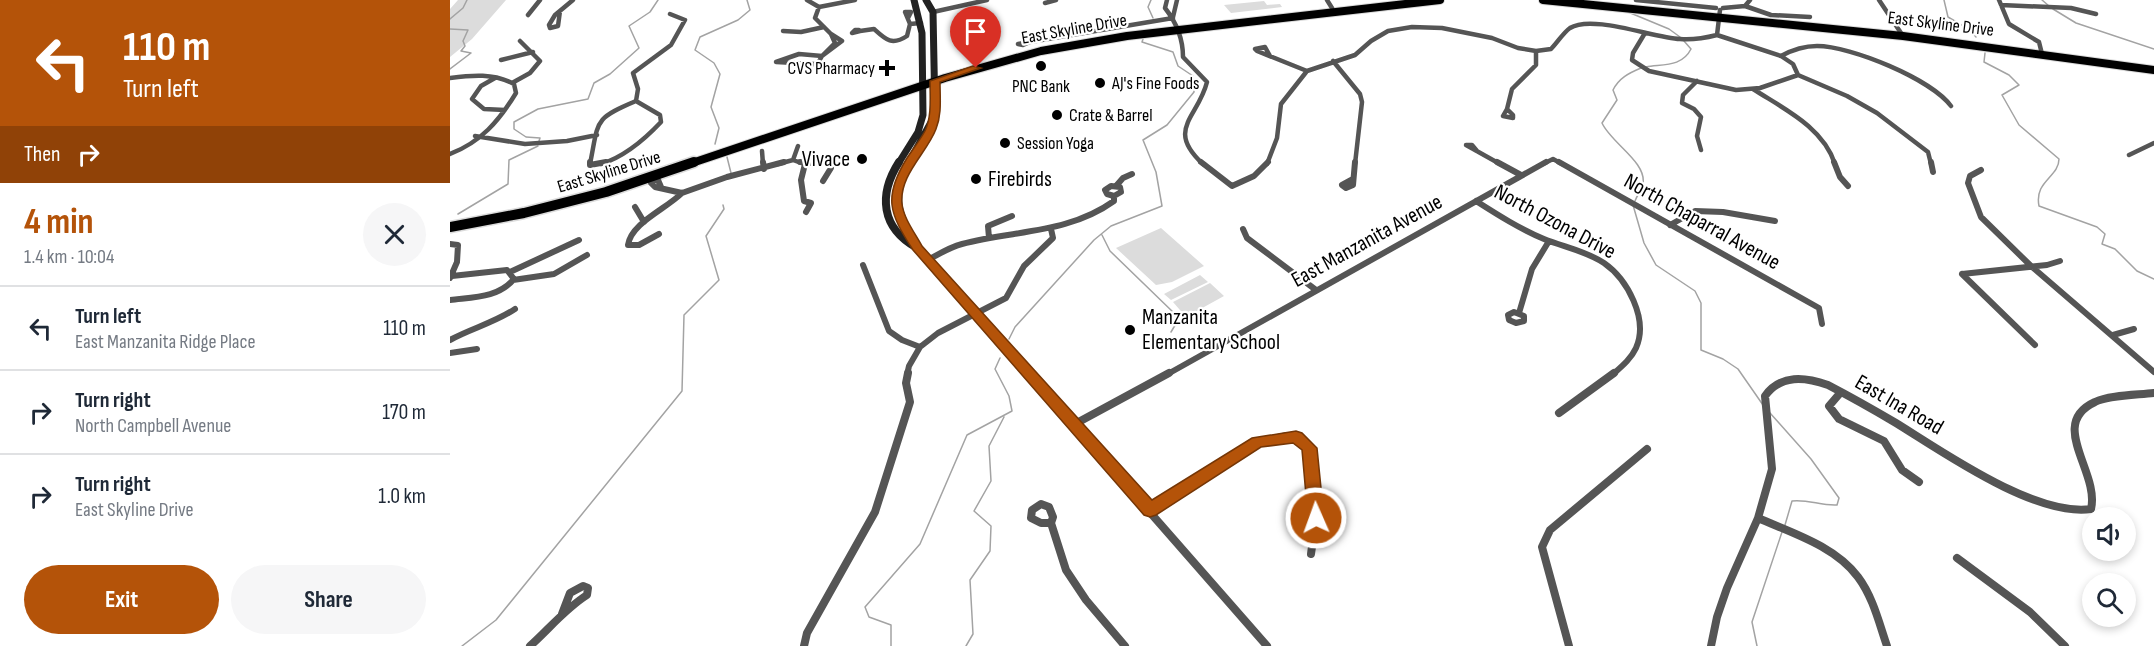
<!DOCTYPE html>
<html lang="en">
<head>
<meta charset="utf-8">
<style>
  body { margin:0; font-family:"Sofia Sans Condensed",sans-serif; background:#f6f6f7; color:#1f2937; height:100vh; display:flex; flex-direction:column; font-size:22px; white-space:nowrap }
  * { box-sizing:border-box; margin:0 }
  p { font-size:20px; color:#747a83 }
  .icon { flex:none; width:33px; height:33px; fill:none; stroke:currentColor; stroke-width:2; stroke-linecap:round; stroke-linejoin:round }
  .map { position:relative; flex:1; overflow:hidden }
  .details { display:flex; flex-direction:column; background:#fff; width:450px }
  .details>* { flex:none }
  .top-card { background:#b45309; color:#fff; overflow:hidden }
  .buttons { position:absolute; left:1632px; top:507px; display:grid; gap:12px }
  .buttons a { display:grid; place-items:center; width:54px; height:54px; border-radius:50%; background:#fff; box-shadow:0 3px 9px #0003; font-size:30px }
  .pin { position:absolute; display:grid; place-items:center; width:51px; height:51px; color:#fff; margin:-62px -26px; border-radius:50% 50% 50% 0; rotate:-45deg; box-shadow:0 0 6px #0007 }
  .pin .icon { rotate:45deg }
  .me { position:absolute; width:66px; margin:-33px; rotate:358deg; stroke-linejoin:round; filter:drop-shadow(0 0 4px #0008) }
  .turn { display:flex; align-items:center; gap:21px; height:126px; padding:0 24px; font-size:27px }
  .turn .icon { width:78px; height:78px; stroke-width:2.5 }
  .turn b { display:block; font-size:42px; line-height:51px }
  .then { display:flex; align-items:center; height:57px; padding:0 24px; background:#0003; gap:12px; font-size:22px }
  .round { display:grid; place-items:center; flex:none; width:63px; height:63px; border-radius:32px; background:#f6f6f7 }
  .overview { display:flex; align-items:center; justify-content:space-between; height:102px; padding:0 24px }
  h1 { font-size:36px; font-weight:700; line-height:45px; color:#b45309 }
  .primary-button { display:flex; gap:12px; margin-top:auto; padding:12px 24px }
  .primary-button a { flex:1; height:69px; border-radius:36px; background:#b45309; color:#fff; font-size:24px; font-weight:700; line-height:69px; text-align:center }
  .primary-button a+a { background:#f6f6f7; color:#1f2937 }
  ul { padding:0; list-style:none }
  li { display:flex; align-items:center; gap:18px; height:84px; padding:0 24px; border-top:2px solid #e0e1e3 }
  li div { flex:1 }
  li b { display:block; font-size:22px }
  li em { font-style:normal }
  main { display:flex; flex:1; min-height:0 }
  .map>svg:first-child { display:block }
  .green { fill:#dcdcdc }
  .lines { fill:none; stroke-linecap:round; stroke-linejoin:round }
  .stream { stroke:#a3a3a3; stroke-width:1.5 }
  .primary-far1-casing { stroke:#dbdbdb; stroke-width:10 }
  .primary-casing { stroke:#dbdbdb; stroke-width:13 }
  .street-far2 { stroke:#555; stroke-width:4.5 }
  .street-far1 { stroke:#555; stroke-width:6 }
  .street { stroke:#555; stroke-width:8 }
  .secondary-far1 { stroke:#222; stroke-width:7 }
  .secondary { stroke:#222; stroke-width:8 }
  .primary-far1 { stroke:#000; stroke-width:8 }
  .primary { stroke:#000; stroke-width:10 }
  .route { fill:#b45309; stroke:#753606; stroke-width:1.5 }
  .poi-dot { fill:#000; stroke:#fff; stroke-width:2 }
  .labels { text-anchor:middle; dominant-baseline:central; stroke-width:4.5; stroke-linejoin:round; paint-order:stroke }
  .far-street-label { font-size:18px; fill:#000; stroke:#fff }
  .far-poi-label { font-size:18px; fill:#000; stroke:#fff; text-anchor:start }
  .poi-label { font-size:22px; fill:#000; stroke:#fff; text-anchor:start }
  .street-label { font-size:22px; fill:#000; stroke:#fff }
</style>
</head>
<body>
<main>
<section class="details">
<div class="top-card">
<div class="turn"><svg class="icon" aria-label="left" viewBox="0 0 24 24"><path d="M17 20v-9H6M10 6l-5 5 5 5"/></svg><div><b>110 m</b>Turn left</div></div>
<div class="then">Then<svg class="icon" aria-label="right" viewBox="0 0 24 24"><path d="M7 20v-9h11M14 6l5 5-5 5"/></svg></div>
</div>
<div class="overview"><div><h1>4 min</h1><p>1.4 km · 10:04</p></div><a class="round"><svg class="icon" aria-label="close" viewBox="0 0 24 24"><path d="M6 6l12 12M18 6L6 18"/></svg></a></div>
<ul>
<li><svg class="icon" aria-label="left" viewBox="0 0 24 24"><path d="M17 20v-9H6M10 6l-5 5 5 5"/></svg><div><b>Turn left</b><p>East Manzanita Ridge Place</p></div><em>110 m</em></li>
<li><svg class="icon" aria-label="right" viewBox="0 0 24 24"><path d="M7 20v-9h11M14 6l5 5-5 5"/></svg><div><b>Turn right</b><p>North Campbell Avenue</p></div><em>170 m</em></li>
<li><svg class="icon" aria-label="right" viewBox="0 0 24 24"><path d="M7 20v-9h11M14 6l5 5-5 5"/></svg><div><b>Turn right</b><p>East Skyline Drive</p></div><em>1.0 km</em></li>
</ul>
<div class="primary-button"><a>Exit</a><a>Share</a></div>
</section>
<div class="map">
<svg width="1704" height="646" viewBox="0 0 1704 646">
  <rect width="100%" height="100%" fill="#fff"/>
  <path class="green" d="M 8,0 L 56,0 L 22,39 L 0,57 L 0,9 Z
    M 814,1 L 817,5 L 830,4 L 832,7 L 781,13 L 774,5 Z
    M 711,228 L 754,266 L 722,282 L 706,285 L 666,248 Z
    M 750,275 L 758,282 L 721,300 L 714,294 Z
    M 760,283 L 774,296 L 736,317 L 723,302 Z"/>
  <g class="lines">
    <path class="stream" d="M 701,0 L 698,7 L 703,18
      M 1494,0 L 1498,17 L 1520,30 L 1526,37
      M 1592,0 L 1599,6
      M 1603,9 L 1626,23 L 1704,49
      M 1178,12 L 1219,29 L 1230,37
      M 0,19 L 13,8 L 17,0
      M 0,29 L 18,30 L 13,41 L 15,46 L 11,51 L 21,53 L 0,69
      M 1535,53 L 1534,62 L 1559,75 L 1569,85 L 1552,95 L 1569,125 L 1609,159 C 1609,177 1584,181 1589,206 L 1647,227 L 1655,234 L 1652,244 L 1665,249 L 1687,271 L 1704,279
      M 1196,67 C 1213,64 1232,67 1241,49 L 1234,41
      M 89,141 L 90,138 L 76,137 L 64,129 L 64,122 L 88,109 L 138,99 L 144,83 L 160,74 L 189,48 L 179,26 L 200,12 L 208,0
      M 265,144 L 269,128 L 261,107 L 270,74 L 264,63 L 245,50 L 250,37 L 288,20 L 300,10 L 297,0
      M 277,157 L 281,173
      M 1185,201 C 1187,195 1192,190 1193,184 C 1197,162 1161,143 1152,123 L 1167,100 L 1163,90 C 1169,78 1179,73 1191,68
      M 1183,205 L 1194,243 L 1206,265 L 1245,291 L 1251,303 L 1251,350 L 1273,359 L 1288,369 L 1313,405
      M 8,214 L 58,184 L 59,160 L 88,146
      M 652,235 L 660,251 L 724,313 L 727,322 L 721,332
      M 559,339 L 565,327 L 644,240 L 661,226 L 712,206 L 706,172 L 693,140 L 717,125 L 744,92 L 743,76 L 728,66 L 723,52 L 692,42 L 693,39
      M 1320,413 L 1361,459 L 1389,498 L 1387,505 C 1371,506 1358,499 1342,501 L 1335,525
      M 12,646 L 46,620 L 232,391 L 234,315 L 269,280 L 256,236 L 274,209 L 273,205
      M 441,646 L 441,625 L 419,617 L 415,607 L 470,544 L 517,435 L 562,411 L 559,396 L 545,369 L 550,358
      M 516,646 L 523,634 L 520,580 L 540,551 L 541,526 L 524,511 L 541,481 L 539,446 L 554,417
      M 1307,646 L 1302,622 L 1332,532"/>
    <g class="primary-far1-casing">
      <path id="primary-far1" d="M 1093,0 L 1453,36 L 1704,70
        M 239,164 L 495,78 L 591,51 L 677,36 L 990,0"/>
    </g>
    <g class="primary-casing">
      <path id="primary" d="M 0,227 L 74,213 L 156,192 L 244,162"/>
    </g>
    <path class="street-far2" d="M 357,0 L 369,7 L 405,0
      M 717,0 L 715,8 C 726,22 733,39 733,57 L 757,82 C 748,118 715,129 753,164
      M 877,0 L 882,8
      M 1186,0 L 1266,8
      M 1429,0 L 1453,36
      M 1549,0 L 1559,24 L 1589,42 L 1592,54
      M 595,3 L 606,0
      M 1551,5 L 1621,8 L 1646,14
      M 1295,6 L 1321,15 L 1360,17
      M 1295,6 L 1300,0
      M 369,7 L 365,18 L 381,34
      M 1273,8 L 1295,6
      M 110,11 L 108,26 L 100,28 L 99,25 L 105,15 L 123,0
      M 483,12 L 537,0
      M 78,15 L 90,0
      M 723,17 L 727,0
      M 458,18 L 461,12 L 455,12 L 460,24
      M 405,30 L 409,30 L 410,31 L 402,33 Z
      M 333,31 L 351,32 L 374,27
      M 410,31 L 424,29 C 436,40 442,46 457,36 L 460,24 L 471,23
      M 1195,33 L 1183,53 L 1182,60 L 1199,71 L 1286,90 L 1310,88 L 1348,75
      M 381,34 L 392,41 L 372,56 L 385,43 Z
      M 1267,35 L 1331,56 L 1343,64 L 1348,75
      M 580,42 L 573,45 L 568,44 L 723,18
      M 349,54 L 372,56 L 368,63 L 364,64 L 326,62 Z
      M 820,56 L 815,47 L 805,49 L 807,51 L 857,71
      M 1331,56 C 1342,50 1354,46 1367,46 C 1401,46 1481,79 1501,106
      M 51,60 L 83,52
      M 883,61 L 910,94 L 912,102 L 905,164
      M 1348,75 L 1397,96 L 1427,113 L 1478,152 L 1481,164
      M 0,78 C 22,75 44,73 64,84 L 66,93 C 49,121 31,142 0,154
      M 45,78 L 31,86 L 22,99 L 34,109 L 55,110
      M 1247,81 L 1233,95 L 1232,103 L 1244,109 L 1251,117 L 1247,136 L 1251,150
      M 62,83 L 80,73 L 90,61 L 70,41
      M 1303,89 C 1334,109 1373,127 1385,164
      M 186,101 L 188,89 L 183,73 L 221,45 L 235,20 L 220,14
      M 1057,109 L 1063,115 L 1063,118 L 1053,116 Z
      M 1057,109 L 1062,89 L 1086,65 L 1086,51
      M 25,136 L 75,144 L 117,141 L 147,135
      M 312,151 L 313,164
      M 1027,151 L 1022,145 L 1016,145 L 1050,164
      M 1679,155 L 1704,143
      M 343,160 L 348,146
      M 140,164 C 149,120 143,119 186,101 L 210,115 L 211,122 C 195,139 174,157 151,164
      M 328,164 L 343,160 L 354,164
      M 355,164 L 380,162 L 380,164
      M 817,164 L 827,138 L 831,104 L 857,71 L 905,55 L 921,41 L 938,31 L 962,27 L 992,28 L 1042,38 L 1068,48 L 1086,51 L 1101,49 C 1107,43 1113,33 1120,28 C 1142,14 1204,38 1230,39 C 1242,40 1255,38 1267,35 L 1270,10
      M 1093,164 L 1103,159 L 1112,164"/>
    <path class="street-far1" d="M 140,162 L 140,165 L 156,162
      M 313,162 L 314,169
      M 350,162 L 374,162
      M 751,162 L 782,186 L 804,176 L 818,162
      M 1047,162 L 1071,175
      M 1109,162 L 1369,308 L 1372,324
      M 1384,162 L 1390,177 L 1398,186
      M 1481,162 L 1483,172
      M 355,164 L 351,180 L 354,201 L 361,203 L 356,212
      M 1531,170 L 1520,176 L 1518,183 L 1531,217 L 1581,266 L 1704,372
      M 903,179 L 892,185 L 896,188 L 903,185 L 905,162
      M 373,181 L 381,168 L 380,162
      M 661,186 L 670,187 L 671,192 L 664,196 L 657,194 L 655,190 Z
      M 666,186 L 673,178 L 682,174
      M 211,187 L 208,180 L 201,178 L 201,183 L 205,187 L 232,193 L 277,177 L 334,162
      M 1026,201 C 1048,215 1070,229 1094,239 C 1114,247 1136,251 1154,263 C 1177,279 1199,319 1186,348 C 1181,359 1171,367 1162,375
      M 185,207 L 194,222
      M 1220,225 L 1245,211 L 1273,212 L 1325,221
      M 793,229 L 797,238 L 866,290
      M 209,234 L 189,245 L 178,245 C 181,223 216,209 232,193
      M 539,238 L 538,226 L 562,216
      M 0,244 L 8,245 L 7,262 L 0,278
      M 467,248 L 580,375
      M 478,260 C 489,254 500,247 512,244 C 564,230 618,234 664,201 L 664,196
      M 413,265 L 439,331 L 452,340 L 470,347
      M 60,272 L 129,240
      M 1512,274 L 1585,345
      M 1512,274 L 1597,265 L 1610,261
      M 63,280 L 104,274 L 137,255
      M 0,300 C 23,297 48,298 64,279 L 57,270 L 2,276
      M 1064,312 L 1074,316 L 1074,321 L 1066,323 L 1059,320 L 1058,315 Z
      M 1069,313 L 1082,269 L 1099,241
      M 1663,335 L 1684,329
      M 0,340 C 22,328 44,323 65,309
      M 0,353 L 27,349
      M 457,375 L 459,366 L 470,347 L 488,333 L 556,298 L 574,266 L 603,238 L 601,229
      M 716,375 L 1096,162"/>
    <path class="street" d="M 578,373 L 817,646
      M 1391,392 L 1379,406 L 1389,419 L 1434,441 L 1452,470 L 1469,482
      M 1109,413 L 1164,373
      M 623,425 L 719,373
      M 591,504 L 599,507 L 603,517 L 601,523 L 591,523 L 581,518 L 582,510 Z
      M 700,510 L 808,442 L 837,436 L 848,437 C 876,467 866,517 861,554
      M 1308,518 C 1342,533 1385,546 1408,577 C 1423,597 1429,623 1437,646
      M 601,523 L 616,570 L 636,600 L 675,646
      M 1507,558 L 1580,612 L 1615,646
      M 80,646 C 99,629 115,609 137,595 L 138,588 L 133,586 L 120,593 L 112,614
      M 354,646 L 357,633 L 425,512 L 460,402 L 456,383 L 458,373
      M 1119,646 L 1092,547 L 1100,530 L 1197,449
      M 1261,646 L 1267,617 L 1277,588 L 1308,518 L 1322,469 L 1315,396 C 1331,374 1355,377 1378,385 C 1401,397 1424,410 1446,423 C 1493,452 1585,517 1641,509 C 1650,472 1597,424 1645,402 C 1659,395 1688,395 1704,393"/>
    <path class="secondary-far1" d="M 448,164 L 468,132 L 473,115 L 472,33 L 464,0
      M 458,164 L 485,115 L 483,12 L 476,0"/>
    <path class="secondary" d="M 449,162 C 428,195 431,228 467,248
      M 459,162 C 440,199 448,214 467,248"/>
    <use href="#primary-far1" class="primary-far1"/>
    <use href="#primary" class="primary"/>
  </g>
  <path class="route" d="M 523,66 L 531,68 L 490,82 C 490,98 492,114 486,129 C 477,153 449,175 452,204 C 454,219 465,233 472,246 L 702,500 L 802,438 L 846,431 L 852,433 L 867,448 L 874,518 L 872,523 L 866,525 L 860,523 L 858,518 L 852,450 L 843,443 L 811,447 L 706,515 L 700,517 L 694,515 L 463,250 C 439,213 433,197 457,158 C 463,149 470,140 475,131 C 482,116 480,97 480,81 Z"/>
  <g class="poi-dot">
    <circle cx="591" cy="66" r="6"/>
    <path d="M434 59h6v6h6v6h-6v6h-6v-6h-6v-6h6z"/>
    <circle cx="650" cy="83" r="6"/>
    <circle cx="607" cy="115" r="6"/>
    <circle cx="555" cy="143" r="6"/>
    <circle cx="412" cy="159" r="6"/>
    <circle cx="526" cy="179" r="6"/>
    <circle cx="680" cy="330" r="6"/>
  </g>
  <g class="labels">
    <g class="far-street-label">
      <text transform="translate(1491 24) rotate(7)">East Skyline Drive</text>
      <text transform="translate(624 29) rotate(-10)">East Skyline Drive</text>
      <text transform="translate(159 172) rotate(-17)">East Skyline Drive</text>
    </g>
    <g class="far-poi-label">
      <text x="425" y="68" text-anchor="end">CVS Pharmacy</text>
      <text x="662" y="83">AJ's Fine Foods</text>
      <text x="591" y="86" text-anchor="middle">PNC Bank</text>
      <text x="619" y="115">Crate &amp; Barrel</text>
      <text x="567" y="143">Session Yoga</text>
    </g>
    <g class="poi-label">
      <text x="400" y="159" text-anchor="end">Vivace</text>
      <text x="538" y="179">Firebirds</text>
      <text x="692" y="317">Manzanita<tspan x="692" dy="25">Elementary School</tspan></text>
    </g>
    <g class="street-label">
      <text transform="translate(1105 222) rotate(28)">North Ozona Drive</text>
      <text transform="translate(1252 222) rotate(29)">North Chaparral Avenue</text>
      <text transform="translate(917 241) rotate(-29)">East Manzanita Avenue</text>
      <text transform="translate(1449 405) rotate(30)">East Ina Road</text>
    </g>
  </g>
</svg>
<div class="buttons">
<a><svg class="icon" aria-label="sound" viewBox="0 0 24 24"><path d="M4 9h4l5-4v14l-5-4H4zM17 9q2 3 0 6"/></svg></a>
<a><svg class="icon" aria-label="search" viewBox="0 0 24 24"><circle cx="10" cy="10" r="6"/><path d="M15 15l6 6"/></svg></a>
</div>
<div class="pin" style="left:526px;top:68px;background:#d93025"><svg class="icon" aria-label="arrive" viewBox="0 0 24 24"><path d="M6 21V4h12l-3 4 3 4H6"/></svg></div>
<svg class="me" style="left:866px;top:518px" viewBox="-20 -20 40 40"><circle r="17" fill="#b45309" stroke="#fff" stroke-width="3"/><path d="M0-11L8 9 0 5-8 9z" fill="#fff"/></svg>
</div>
</main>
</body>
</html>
